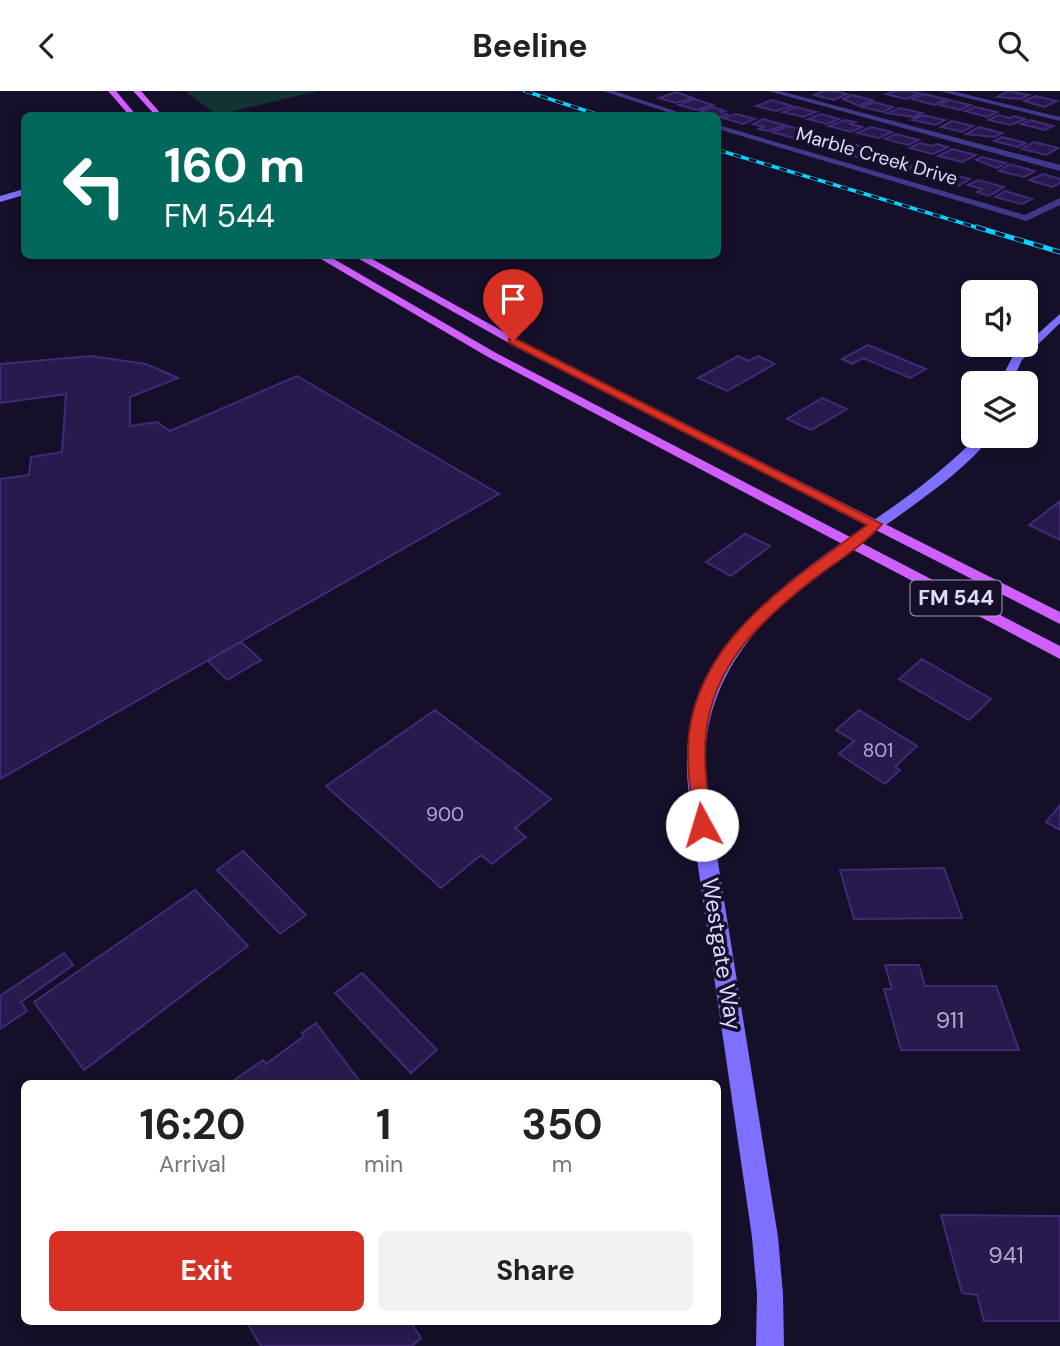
<!DOCTYPE html>
<html lang="en">
<head>
<meta charset="utf-8">
<style>
  body { margin:0; font-family:"DM Sans",sans-serif; background:#f2f2f2; color:#222; height:100vh; display:flex; flex-direction:column; font-size:26px; white-space:nowrap }
  * { box-sizing:border-box; margin:0 }
  p { font-size:23px; color:#767676 }
  .icon { flex:none; width:38px; height:38px; fill:none; stroke:currentColor; stroke-width:2; stroke-linecap:round; stroke-linejoin:round }
  .map { position:relative; flex:1; overflow:hidden }
  .panel { position:absolute; left:21px; top:989px; width:700px; height:245px; display:flex; flex-direction:column; background:#fff; border-radius:10px; box-shadow:0 4px 10px #0003 }
  .panel>* { flex:none }
  .banner { position:absolute; left:21px; top:21px; width:700px; height:147px; border-radius:10px; box-shadow:0 4px 10px #0003; background:#00695c; color:#fff; overflow:hidden }
  .tools { position:absolute; left:961px; top:189px; display:grid; gap:14px }
  .tools a { display:grid; place-items:center; width:77px; height:77px; border-radius:10px; background:#fff; box-shadow:0 4px 10px #0003; font-size:35px }
  .pin { position:absolute; display:grid; place-items:center; width:60px; height:60px; color:#fff; margin:-72px -30px; border-radius:50% 50% 50% 0; rotate:-45deg; box-shadow:0 0 7px #0007 }
  .pin .icon { rotate:45deg }
  .me { position:absolute; width:77px; margin:-38px; rotate:354deg; stroke-linejoin:round; filter:drop-shadow(0 0 5px #0008) }
  .turn { display:flex; align-items:center; gap:24px; height:147px; padding:0 28px; font-size:32px }
  .turn .icon { width:91px; height:91px; stroke-width:2.5 }
  .turn b { display:block; font-size:49px; line-height:60px }
  .eta { display:flex; justify-content:space-evenly; align-items:center; height:119px; text-align:center }
  .eta b { font-size:42px; font-weight:700; line-height:49px }
  .cta { display:flex; gap:14px; margin-top:auto; padding:14px 28px }
  .cta a { flex:1; height:80px; border-radius:10px; background:#d93025; color:#fff; font-size:28px; font-weight:700; line-height:80px; text-align:center }
  .cta a+a { background:#f2f2f2; color:#222 }
  header { display:flex; justify-content:space-between; align-items:center; height:91px; padding:0 28px; background:#fff; font-size:32px; font-weight:700 }
  .map>svg:first-child { display:block }
  .green { fill:#123334 }
  .building { fill:#281a4c; stroke:#402b79; stroke-width:2 }
  .lines { fill:none; stroke-linecap:round; stroke-linejoin:round }
  .street { fill:#41388b; fill-rule:evenodd }
  .secondary { fill:#7e6fff; fill-rule:evenodd }
  .primary { fill:#cf5fff; fill-rule:evenodd }
  .rail-far1-casing { stroke:#04d3ff; stroke-width:3.5 }
  .rail-casing { stroke:#04d3ff; stroke-width:5 }
  .rail-far1 { stroke:#160f2a; stroke-width:2.5; stroke-dasharray:8; stroke-linecap:butt }
  .rail { stroke:#160f2a; stroke-width:3.5; stroke-dasharray:10; stroke-linecap:butt }
  .route { fill:#d93025; stroke:#8d1f18; stroke-width:2 }
  .labels { text-anchor:middle; dominant-baseline:central; stroke-width:7; stroke-linejoin:round; paint-order:stroke }
  .far-street-label { font-size:19px; fill:#e0d8ff; stroke:#160f2a }
  .number-label { font-size:19px; fill:#b2a8d2 }
  .shield { fill:#160f2a; stroke:#a39cbf; stroke-width:2 }
  .shield-label { font-size:21px; font-weight:bold; fill:#e0d8ff }
  .street-label { font-size:23px; fill:#e0d8ff; stroke:#160f2a }
  .near-number-label { font-size:23px; fill:#b2a8d2 }
</style>
</head>
<body>
<header><svg class="icon" aria-label="back" viewBox="0 0 24 24"><path d="M15 5l-7 7 7 7"/></svg>Beeline<svg class="icon" aria-label="search" viewBox="0 0 24 24"><circle cx="10" cy="10" r="6"/><path d="M15 15l6 6"/></svg></header>
<div class="map">
<svg width="1060" height="1255" viewBox="0 0 1060 1255">
  <rect width="100%" height="100%" fill="#160f2a"/>
  <path class="green" d="M 185,0 L 318,0 L 217,24 Z"/>
  <path class="building" d="M 823,0 L 834,0 L 847,3 L 834,9 L 814,4 Z
    M 894,0 L 911,0 L 920,2 L 906,8 L 886,3 Z
    M 1008,0 L 1009,0 L 1029,4 L 1021,8 L 997,6 Z
    M 676,1 L 693,7 L 676,12 L 659,7 Z
    M 924,3 L 946,8 L 934,14 L 912,8 Z
    M 852,4 L 872,9 L 859,15 L 843,8 Z
    M 1035,5 L 1057,10 L 1044,16 L 1024,10 Z
    M 694,8 L 713,14 L 697,19 L 679,14 Z
    M 772,9 L 792,15 L 776,20 L 756,15 Z
    M 949,9 L 971,14 L 960,19 L 939,14 Z
    M 873,11 L 893,16 L 883,21 L 862,16 Z
    M 712,16 L 725,20 L 721,21 L 727,23 L 720,26 L 701,20 Z
    M 796,16 L 816,21 L 803,26 L 783,21 Z
    M 975,16 L 997,21 L 987,26 L 965,20 Z
    M 900,17 L 922,22 L 914,26 L 887,22 Z
    M 736,23 L 755,28 L 743,33 L 723,27 Z
    M 821,23 L 839,28 L 827,33 L 808,28 Z
    M 923,24 L 945,29 L 935,34 L 912,29 Z
    M 998,24 L 1010,27 L 1014,25 L 1025,28 L 1011,34 L 988,29 Z
    M 763,28 L 784,34 L 768,40 L 759,38 L 764,36 L 753,33 Z
    M 845,29 L 855,31 L 850,33 L 862,36 L 851,41 L 829,35 Z
    M 1030,29 L 1053,35 L 1045,39 L 1021,33 Z
    M 952,30 L 973,35 L 962,41 L 941,36 Z
    M 787,35 L 808,40 L 793,47 L 772,41 Z
    M 871,36 L 892,41 L 879,47 L 857,42 Z
    M 979,36 L 1002,42 L 994,46 L 966,43 Z
    M 811,43 L 832,48 L 818,55 L 796,49 Z
    M 896,43 L 919,49 L 908,54 L 885,48 Z
    M 1002,46 L 1026,52 L 1018,56 L 994,50 Z
    M 838,49 L 860,55 L 849,60 L 822,56 Z
    M 1034,51 L 1058,57 L 1046,64 L 1022,58 Z
    M 920,52 L 932,55 L 937,53 L 948,56 L 933,63 L 910,57 Z
    M 861,58 L 884,64 L 872,70 L 849,64 Z
    M 952,58 L 976,64 L 962,71 L 938,65 Z
    M 982,66 L 1006,72 L 997,77 L 976,69 Z
    M 886,67 L 910,74 L 900,79 L 877,72 Z
    M 918,73 L 942,80 L 928,87 L 904,80 Z
    M 1010,73 L 1035,80 L 1024,86 L 999,80 Z
    M 945,82 L 970,88 L 958,95 L 933,88 Z
    M 1043,83 L 1060,88 L 1060,92 L 1052,96 L 1029,89 Z
    M 978,89 L 1004,96 L 989,105 L 977,101 L 982,98 L 968,94 Z
    M 1005,100 L 1032,108 L 1022,113 L 995,106 Z
    M 868,254 L 926,278 L 910,287 L 863,267 L 852,273 L 842,268 Z
    M 91,265 L 146,273 L 178,287 L 130,306 L 130,335 L 157,331 L 170,340 L 297,285 L 499,403 L 0,688 L 0,388 L 29,384 L 31,366 L 62,361 L 66,303 L 0,312 L 0,273 Z
    M 738,265 L 749,270 L 758,265 L 775,273 L 727,300 L 698,287 Z
    M 822,307 L 847,318 L 811,339 L 787,328 Z
    M 1060,410 L 1060,449 L 1029,434 Z
    M 745,443 L 770,455 L 731,485 L 706,471 Z
    M 241,551 L 261,569 L 227,589 L 208,570 Z
    M 922,568 L 991,608 L 969,629 L 899,588 Z
    M 435,619 L 551,708 L 515,737 L 526,746 L 492,773 L 481,764 L 441,797 L 326,695 Z
    M 859,619 L 917,655 L 895,676 L 900,679 L 885,693 L 839,663 L 854,650 L 836,639 Z
    M 1060,714 L 1060,739 L 1046,731 Z
    M 243,760 L 306,824 L 280,843 L 217,779 Z
    M 944,777 L 962,827 L 854,828 L 840,779 Z
    M 195,799 L 248,855 L 84,979 L 34,911 Z
    M 64,862 L 73,874 L 21,911 L 27,920 L 0,938 L 0,905 Z
    M 885,874 L 919,874 L 925,895 L 996,895 L 1019,959 L 901,959 L 884,898 L 892,898 Z
    M 362,882 L 437,959 L 411,982 L 335,902 Z
    M 316,932 L 361,992 L 230,992 L 263,969 L 266,973 L 304,945 L 302,942 Z
    M 941,1124 L 1060,1125 L 1060,1230 L 984,1230 L 977,1204 L 962,1202 Z
    M 246,1230 L 410,1230 L 421,1247 L 412,1255 L 261,1255 Z"/>
  <g class="lines">
    <path class="street" d="M 603,0 L 614,0 L 687,24 L 677,24 Z
      M 768,0 L 780,0 L 1060,74 L 1060,80 Z
      M 939,0 L 952,0 L 1060,26 L 1060,30 Z
      M 718,34 L 1025,124 L 1060,107 L 1060,114 L 1026,130 L 718,38 Z"/>
    <path class="secondary" d="M 24,98 L 24,104 L 0,111 L 0,105 Z
      M 1060,223 L 1060,232 L 1022,269 L 1011,292 L 999,292 L 1013,265 Z
      M 979,345 L 992,345 C 967,376 932,401 900,424 C 820,480 723,539 707,644 C 702,674 708,705 712,734 L 778,1146 L 783,1203 L 784,1255 L 756,1255 L 757,1203 L 752,1146 L 692,734 C 689,705 684,673 689,644 C 709,530 815,472 901,410 C 929,390 954,368 979,345 Z"/>
    <path class="primary" d="M 108,0 L 116,0 L 136,24 L 129,24 Z
      M 133,0 L 141,0 L 162,24 L 155,24 Z
      M 314,164 L 327,164 L 496,262 L 1060,555 L 1060,568 L 488,266 Z
      M 352,164 L 365,164 L 517,248 L 1060,521 L 1060,533 L 509,252 Z"/>
    <g class="rail-far1-casing">
      <path id="rail-far1" d="M 525,0 L 599,24
        M 718,59 L 982,138"/>
    </g>
    <g class="rail-casing">
      <path id="rail" d="M 976,136 L 1060,161"/>
    </g>
    <use href="#rail-far1" class="rail-far1"/>
    <use href="#rail" class="rail"/>
  </g>
  <path class="route" d="M 509,248 L 516,248 L 882,433 C 863,455 834,472 811,490 C 760,530 713,574 706,643 C 703,673 708,704 711,734 L 709,739 L 696,739 L 694,734 C 691,704 686,673 689,643 C 701,544 794,489 867,434 L 509,252 Z"/>
  <g class="labels">
    <g class="far-street-label">
      <text transform="translate(877 65) rotate(16)">Marble Creek Drive</text>
    </g>
    <g class="number-label">
      <text x="878" y="659">801</text>
      <text x="445" y="723">900</text>
    </g>
    <rect class="shield" x="910.5" y="489.5" width="91" height="35" rx="5"/>
    <g class="shield-label">
      <text x="956" y="507">FM 544</text>
    </g>
    <g class="street-label">
      <text transform="translate(722 863) rotate(81)">Westgate Way</text>
    </g>
    <g class="near-number-label">
      <text x="950" y="929">911</text>
      <text x="1006" y="1164">941</text>
    </g>
  </g>
</svg>
<div class="tools">
<a><svg class="icon" aria-label="sound" viewBox="0 0 24 24"><path d="M4 9h4l5-4v14l-5-4H4zM17 9q2 3 0 6"/></svg></a>
<a><svg class="icon" aria-label="layers" viewBox="0 0 24 24"><path d="M12 4l9 5-9 5-9-5zM3 14l9 5 9-5"/></svg></a>
</div>
<div class="pin" style="left:513px;top:250px;background:#d93025"><svg class="icon" aria-label="arrive" viewBox="0 0 24 24"><path d="M6 21V4h12l-3 4 3 4H6"/></svg></div>
<svg class="me" style="left:702px;top:734px" viewBox="-20 -20 40 40"><circle r="19" fill="#fff"/><path d="M0-13L10 11 0 6-10 11z" fill="#d93025"/></svg>
<div class="banner">
<div class="turn"><svg class="icon" aria-label="left" viewBox="0 0 24 24"><path d="M17 20v-9H6M10 6l-5 5 5 5"/></svg><div><b>160 m</b>FM 544</div></div>
</div>
<section class="panel">
<div class="eta">
<div><b>16:20</b><p>Arrival</p></div>
<div><b>1</b><p>min</p></div>
<div><b>350</b><p>m</p></div>
</div>
<div class="cta"><a>Exit</a><a>Share</a></div>
</section>
</div>
</body>
</html>
